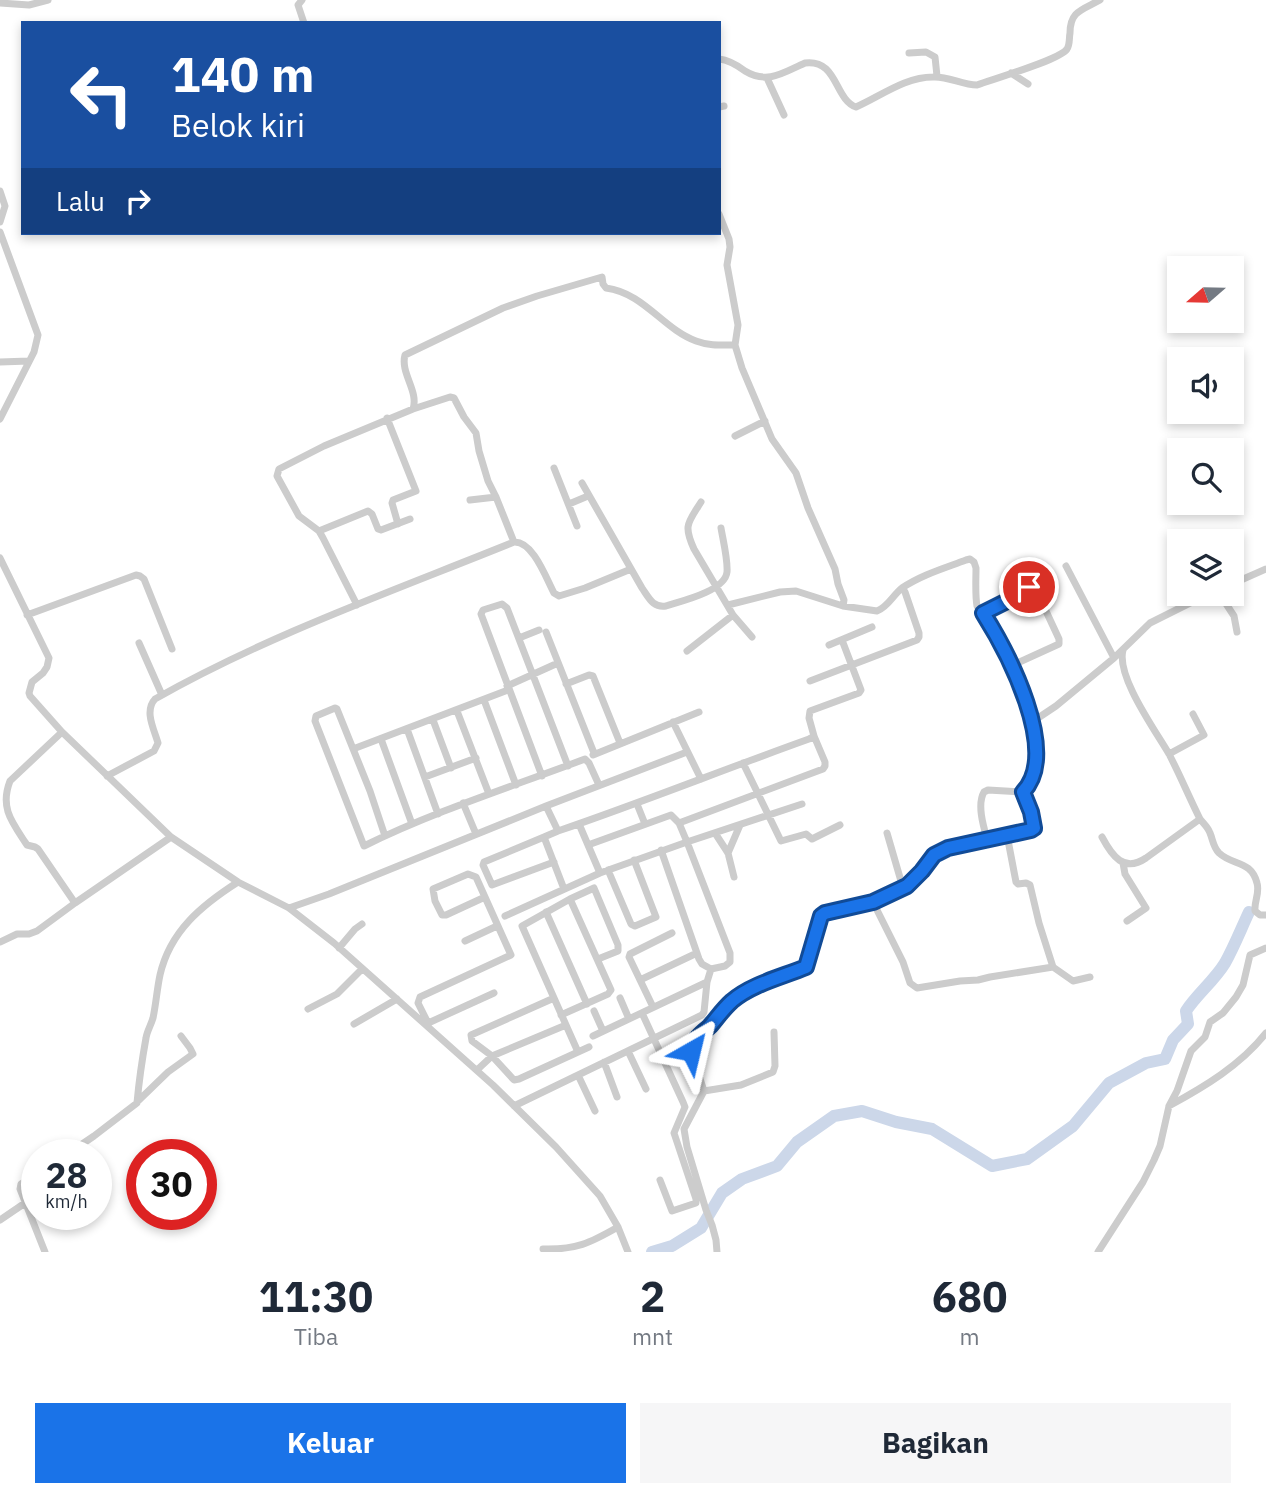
<!DOCTYPE html>
<html lang="id">
<head>
<meta charset="utf-8">
<style>
  body { margin:0; font-family:"IBM Plex Sans",sans-serif; background:#f6f6f7; color:#1f2937; height:100vh; display:flex; flex-direction:column; font-size:26px; white-space:nowrap }
  * { box-sizing:border-box; margin:0 }
  p { font-size:23px; color:#747a83 }
  .icon { flex:none; width:38px; height:38px; fill:none; stroke:currentColor; stroke-width:2; stroke-linecap:round; stroke-linejoin:round }
  .map { position:relative; height:1252px; overflow:hidden }
  .sheet { display:flex; flex-direction:column; background:#fff; flex:1 }
  .sheet>* { flex:none }
  .guide { position:absolute; left:21px; top:21px; width:700px; height:214px; border-radius:0px; box-shadow:0 4px 10px #0003; background:#1a4fa0; color:#fff; overflow:hidden }
  .needle { width:46px; rotate:250deg }
  .buttons { position:absolute; left:1167px; top:256px; display:grid; gap:14px }
  .buttons a { display:grid; place-items:center; width:77px; height:77px; border-radius:0px; background:#fff; box-shadow:0 4px 10px #0003; font-size:35px }
  .speed { position:absolute; left:21px; top:1139px; display:flex; gap:14px; font-size:35px; font-weight:700; text-align:center }
  .speed>* { display:grid; place-content:center; width:91px; height:91px; border-radius:50%; background:#fff; box-shadow:0 4px 10px #0003; line-height:1 }
  .speed small { font-size:18px; font-weight:400 }
  .speed .limit { border:10px solid #d22; background:#fff; color:#111 }
  .pin { position:absolute; display:grid; place-items:center; width:60px; height:60px; color:#fff; margin:-30px; border:4px solid #fff; border-radius:50%; box-shadow:0 2px 7px #0007 }
  .me { position:absolute; width:77px; margin:-38px; rotate:37deg; stroke-linejoin:round; filter:drop-shadow(0 0 5px #0008) }
  .turn { display:flex; align-items:center; gap:24px; height:147px; padding:0 35px; font-size:32px }
  .turn .icon { width:91px; height:91px; stroke-width:2.5 }
  .turn b { display:block; font-size:49px; line-height:60px }
  .then { display:flex; align-items:center; height:66px; padding:0 35px; background:#0003; gap:14px; font-size:26px }
  .eta { display:flex; justify-content:space-evenly; align-items:center; height:119px; text-align:center }
  .eta b { font-size:42px; font-weight:800; line-height:49px }
  .primary-button { display:flex; gap:14px; margin-top:auto; padding:14px 35px }
  .primary-button a { flex:1; height:80px; border-radius:0px; background:#1a73e8; color:#fff; font-size:28px; font-weight:800; line-height:80px; text-align:center }
  .primary-button a+a { background:#f6f6f7; color:#1f2937 }
  .map>svg:first-child { display:block }
  .lines { fill:none; stroke-linecap:round; stroke-linejoin:round }
  .river { stroke:#ccd7e9; stroke-width:12 }
  .minor { stroke:#ccc; stroke-width:7 }
  .route-casing { stroke:#114b97; stroke-width:18 }
  .route { stroke:#1a73e8; stroke-width:12 }
</style>
</head>
<body>
<div class="map">
<svg width="1266" height="1252" viewBox="0 0 1266 1252">
  <rect width="100%" height="100%" fill="#fff"/>
  <g class="lines">
    <path class="river" d="M 652,1252 L 672,1246 L 701,1228 L 722,1193 L 742,1179 L 777,1166 L 797,1142 L 834,1116 L 862,1111 L 896,1122 L 932,1129 L 992,1166 L 1027,1159 L 1073,1126 L 1109,1083 L 1146,1063 L 1165,1059 L 1173,1040 L 1188,1024 L 1186,1011 C 1197,994 1214,981 1225,963 C 1234,947 1241,929 1249,912"/>
    <path class="minor" d="M 302,0 L 298,5 L 304,23
      M 0,3 L 29,5 L 48,0
      M 909,53 L 926,52 L 935,57 L 937,76
      M 719,59 C 729,60 737,65 745,71 C 768,85 784,72 805,63 C 838,59 834,99 856,107 C 881,96 905,77 933,77 C 948,76 962,85 977,85 C 993,79 1060,60 1067,49 C 1070,45 1069,38 1070,33 C 1070,11 1082,10 1100,0
      M 1011,73 L 1028,84
      M 767,78 L 784,115
      M 719,107 L 724,106
      M 0,191 L 5,206 L 0,222
      M 719,214 L 729,239 L 730,247 L 727,265 L 738,325 L 735,345
      M 0,232 L 38,335 L 34,352 L 0,419
      M 0,362 L 29,361
      M 413,409 L 450,397 L 454,398 L 464,417 L 476,433 L 479,451 L 488,481 L 496,497 L 514,542
      M 387,418 L 416,491 L 393,500 L 392,503 L 398,524
      M 735,436 L 765,421
      M 554,468 L 577,526
      M 582,483 L 642,588 C 649,598 653,608 666,606 C 682,601 725,591 727,572 C 728,560 723,540 721,528
      M 470,500 L 496,497
      M 701,502 C 688,523 683,525 694,549 L 733,615 L 752,637
      M 569,504 L 588,496
      M 319,531 L 368,511 L 372,514 L 378,529 L 381,530 L 410,519
      M 0,558 L 49,658 L 47,667 L 43,673 L 32,682 L 29,693 L 30,696 L 62,732 L 171,837 L 238,882 L 289,908 L 334,943 L 493,1085 L 556,1147 L 600,1196 L 618,1227 L 628,1252
      M 1066,566 L 1114,658
      M 1232,584 L 1266,569
      M 1219,593 L 1234,616 L 1237,632
      M 357,605 L 323,538 L 319,531 L 299,516 L 277,476 L 279,469 L 324,446 L 413,409 C 419,391 400,373 405,355 L 503,308 L 537,296 L 602,277 L 603,284 L 606,288 C 644,293 663,329 696,341 C 709,346 722,345 735,345 L 742,368 L 772,439 L 796,473 L 808,508 L 835,569 L 838,584 L 844,600 L 843,606 L 877,611 C 888,607 893,595 902,588 C 921,575 945,568 966,560 L 970,559 L 974,562 L 976,568 C 976,579 975,595 977,606 C 979,611 992,626 995,633 C 1014,670 1058,755 1023,792
      M 728,605 L 780,592 L 796,591 L 843,606
      M 983,613 L 1017,596 L 1027,586 L 1029,586 L 1039,596 L 1059,639 L 1059,644 L 1011,666
      M 27,615 L 136,575 L 140,576 L 144,579 L 172,649
      M 546,632 L 594,753
      M 519,638 L 539,630
      M 139,643 L 162,695
      M 829,645 L 872,627
      M 1123,650 C 1116,676 1155,730 1169,754 C 1180,775 1189,797 1200,819
      M 687,651 L 733,615
      M 810,681 L 917,640 L 919,637 L 919,633 L 905,592
      M 566,684 L 589,675 L 593,676 L 620,743
      M 507,686 L 558,663
      M 484,700 L 516,785
      M 457,711 L 489,794
      M 433,720 L 451,768
      M 673,722 L 701,779
      M 1032,722 L 1056,706 L 1114,658 L 1150,623 L 1210,593
      M 407,729 L 438,814
      M 62,732 L 10,781 C 0,807 11,821 25,842 L 27,845 L 35,847 L 38,849 L 75,903
      M 381,739 L 412,824
      M 353,749 L 508,690
      M 1169,754 L 1204,735 L 1193,714
      M 593,755 L 699,712
      M 743,763 L 781,841 L 806,834 L 812,839 L 840,825
      M 107,776 L 154,751 L 158,743 C 154,729 144,711 155,699 C 268,635 393,591 514,542 C 533,541 546,578 554,593 L 559,596 L 585,588 L 631,569
      M 542,776 L 481,614 L 483,610 L 502,604 L 507,608 L 568,766
      M 425,777 L 476,758
      M 463,803 L 476,834
      M 637,804 L 645,824
      M 546,806 L 558,831 C 643,802 725,769 809,739 L 814,736 L 809,718 L 810,711 L 859,693 L 861,690 L 842,640
      M 679,823 L 823,769 L 825,766 L 825,762 L 814,736
      M 579,824 L 600,873 L 687,842 L 730,953 L 730,962 L 725,966 L 711,969 L 702,964 L 699,959 L 661,850
      M 558,831 L 544,837 L 564,889
      M 715,833 L 728,853 L 734,877
      M 887,833 L 903,888
      M 1007,835 L 1016,882 L 1018,884 L 1026,883 L 1030,885 L 1039,923 L 1053,967 L 1073,981 L 1090,977
      M 385,836 L 370,791 L 337,709 L 335,708 L 316,716 L 315,721 L 364,846 C 435,811 511,787 585,759 L 589,763 L 599,785
      M 544,837 L 484,862 L 483,865 L 492,885 L 554,862
      M 1102,837 C 1112,856 1124,873 1146,858 L 1200,819 C 1203,823 1208,827 1210,833 C 1213,840 1213,847 1219,853 C 1233,866 1251,860 1257,883 C 1260,893 1254,901 1255,911 L 1260,915 L 1266,915
      M 987,839 L 1031,830 L 1034,828 L 1031,812 L 1023,792
      M 588,845 L 671,815 L 679,823 L 687,842 L 802,804
      M 728,853 L 740,825
      M 1123,863 L 1125,874 L 1146,908 L 1127,921
      M 608,870 L 631,924 L 635,926 L 656,917 L 634,860
      M 873,902 L 903,962 L 910,983 L 917,988 L 960,981 L 978,980 L 990,977 L 1053,967
      M 289,908 L 329,894 L 546,806 L 687,752
      M 546,912 L 587,1004
      M 505,916 L 600,873
      M 465,941 L 497,926
      M 0,942 L 17,934 L 29,934 L 37,931 L 75,903 L 171,837
      M 339,948 L 355,929 L 362,924
      M 640,980 L 697,953
      M 554,998 L 471,1035 L 472,1041 L 492,1056 L 514,1080 L 519,1079 L 589,1047
      M 620,998 L 629,1019
      M 653,1007 L 629,957 L 630,954 L 672,933
      M 308,1009 L 337,994 L 362,969
      M 594,1011 L 603,1031
      M 642,1013 L 683,1102 L 685,1107 L 674,1133 L 696,1199 L 696,1203 L 672,1211 L 660,1180
      M 561,1015 L 608,994 L 611,990 L 570,899
      M 428,1023 L 418,1003 L 420,997 L 511,955 L 476,877 L 468,874 L 433,889 L 435,901 L 442,915 L 446,915 L 485,897
      M 354,1024 L 397,999
      M 426,1024 L 494,993
      M 593,1036 L 707,982
      M 628,1051 L 646,1089
      M 578,1052 L 522,926 L 570,899 L 594,888 L 618,945 L 618,951 L 598,959
      M 604,1062 L 617,1097
      M 477,1070 L 492,1056 L 566,1025
      M 578,1075 L 595,1111
      M 704,1091 L 741,1085 L 773,1072 L 775,1066 L 774,1032
      M 137,1102 L 168,1072 L 193,1054 L 190,1048 L 181,1036
      M 514,1106 L 702,1015 L 704,1012 L 707,982 L 711,969
      M 1169,1106 C 1204,1087 1241,1065 1266,1033
      M 66,1155 L 94,1136 L 137,1103 C 139,1081 142,1060 146,1038 C 147,1031 151,1025 153,1018 C 156,1004 157,989 160,975 C 170,931 202,905 238,882
      M 37,1174 L 21,1184 L 20,1189 L 45,1252
      M 0,1220 L 25,1203
      M 543,1249 C 576,1250 590,1243 618,1227
      M 717,1252 L 716,1240 L 712,1225 L 706,1210 L 687,1147 L 684,1129 L 704,1091 L 691,1051 C 692,1040 702,1033 710,1026 C 717,1018 723,1009 732,1001 C 751,984 783,977 806,967 L 821,916 L 825,913 L 873,902 L 890,895 L 914,881 L 930,859 L 939,852 L 948,848 L 987,839 C 983,825 977,804 984,792 L 988,790 L 1023,792
      M 1098,1252 L 1143,1182 L 1154,1160 L 1160,1146 L 1169,1106 L 1177,1091 L 1191,1051 L 1205,1037 L 1210,1022 L 1223,1013 L 1236,997 L 1243,985 L 1250,955 L 1266,948"/>
  </g>
  <g class="lines">
    <g class="route-casing">
      <path id="route" d="M 691,1051 C 692,1040 703,1033 710,1026 C 717,1018 723,1009 732,1001 C 752,984 782,977 806,967 L 821,916 L 825,913 L 873,902 L 907,886 L 922,871 L 934,855 L 948,848 L 1031,830 L 1034,828 L 1031,812 L 1023,792 C 1061,752 1007,651 983,613 L 1017,596 L 1027,586 L 1029,587"/>
    </g>
    <use href="#route" class="route"/>
  </g>
</svg>
<div class="buttons">
<a><svg class="needle" viewBox="-14 -14 28 28"><path d="M0-13l5 13h-10z" fill="#e53935"/><path d="M0 13l5-13h-10z" fill="#747a83"/></svg></a>
<a><svg class="icon" aria-label="sound" viewBox="0 0 24 24"><path d="M4 9h4l5-4v14l-5-4H4zM17 9q2 3 0 6"/></svg></a>
<a><svg class="icon" aria-label="search" viewBox="0 0 24 24"><circle cx="10" cy="10" r="6"/><path d="M15 15l6 6"/></svg></a>
<a><svg class="icon" aria-label="layers" viewBox="0 0 24 24"><path d="M12 4l9 5-9 5-9-5zM3 14l9 5 9-5"/></svg></a>
</div>
<div class="speed"><div>28<small>km/h</small></div><div class="limit">30</div></div>
<div class="pin" style="left:1029px;top:587px;background:#d93025"><svg class="icon" aria-label="arrive" viewBox="0 0 24 24"><path d="M6 21V4h12l-3 4 3 4H6"/></svg></div>
<svg class="me" style="left:691px;top:1051px" viewBox="-20 -20 40 40"><path d="M0-17L14 15 0 8-14 15z" fill="#1a73e8" stroke="#fff" stroke-width="4"/></svg>
<div class="guide">
<div class="turn"><svg class="icon" aria-label="left" viewBox="0 0 24 24"><path d="M17 20v-9H6M10 6l-5 5 5 5"/></svg><div><b>140 m</b>Belok kiri</div></div>
<div class="then">Lalu<svg class="icon" aria-label="right" viewBox="0 0 24 24"><path d="M7 20v-9h11M14 6l5 5-5 5"/></svg></div>
</div>
</div>
<section class="sheet">
<div class="eta">
<div><b>11:30</b><p>Tiba</p></div>
<div><b>2</b><p>mnt</p></div>
<div><b>680</b><p>m</p></div>
</div>
<div class="primary-button"><a>Keluar</a><a>Bagikan</a></div>
</section>
</body>
</html>
